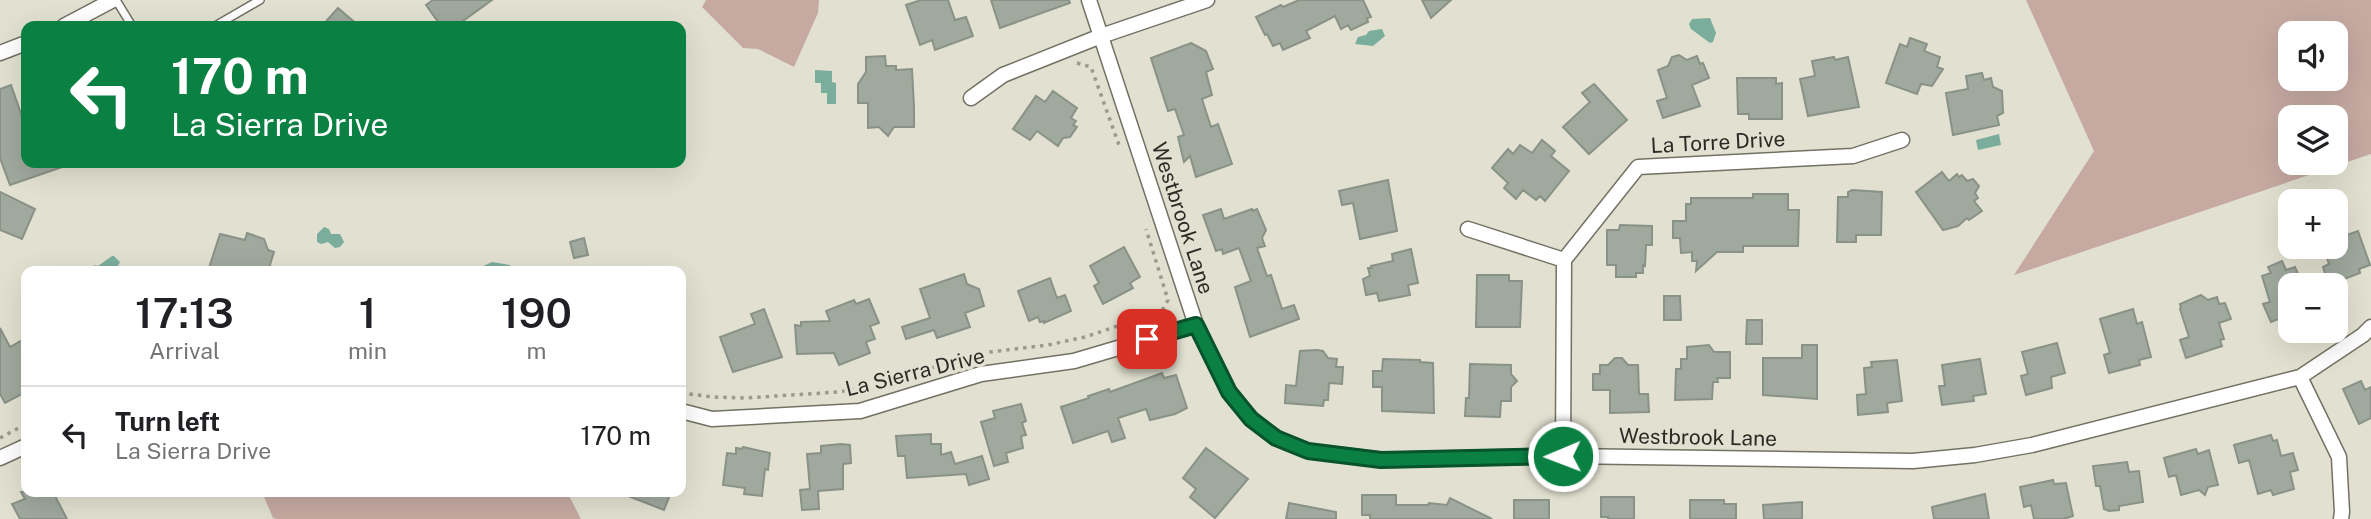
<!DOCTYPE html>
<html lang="en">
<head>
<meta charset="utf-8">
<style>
  body { margin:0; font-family:"Public Sans",sans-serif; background:#f6f6f6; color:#202124; height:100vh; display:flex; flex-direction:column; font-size:26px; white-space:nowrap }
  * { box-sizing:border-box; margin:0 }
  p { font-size:23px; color:#757577 }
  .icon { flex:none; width:38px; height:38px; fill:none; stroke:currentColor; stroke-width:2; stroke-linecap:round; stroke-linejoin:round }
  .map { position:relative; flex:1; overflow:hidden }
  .details { position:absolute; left:21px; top:266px; width:665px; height:231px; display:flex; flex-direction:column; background:#fff; border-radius:14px; box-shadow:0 7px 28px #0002 }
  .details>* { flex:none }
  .hud { position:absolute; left:21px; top:21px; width:665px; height:147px; border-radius:14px; box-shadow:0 7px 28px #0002; background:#0b8043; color:#fff; overflow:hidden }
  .controls { position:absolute; left:2278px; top:21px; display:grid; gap:14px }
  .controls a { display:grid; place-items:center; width:70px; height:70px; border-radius:14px; background:#fff; box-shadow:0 7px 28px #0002; font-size:35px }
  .pin { position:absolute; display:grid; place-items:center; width:60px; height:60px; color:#fff; margin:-30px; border-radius:14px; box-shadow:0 4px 10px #0006 }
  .me { position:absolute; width:77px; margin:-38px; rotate:269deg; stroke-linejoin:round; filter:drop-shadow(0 0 5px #0008) }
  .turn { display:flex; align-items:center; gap:24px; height:147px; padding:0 35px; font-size:32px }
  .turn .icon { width:91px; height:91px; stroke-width:2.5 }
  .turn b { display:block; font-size:49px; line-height:60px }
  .eta { display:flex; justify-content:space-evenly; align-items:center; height:119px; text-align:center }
  .eta b { font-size:42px; font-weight:600; line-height:49px }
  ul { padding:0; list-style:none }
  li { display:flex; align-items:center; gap:21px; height:98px; padding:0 35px; border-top:2px solid #e0e0e0 }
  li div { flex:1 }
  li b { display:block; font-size:26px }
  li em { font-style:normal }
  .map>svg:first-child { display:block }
  .green { fill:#c6aaa2; fill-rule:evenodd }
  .water { fill:#7bad9d }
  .building { fill:#a0a99d; stroke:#899286; stroke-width:2 }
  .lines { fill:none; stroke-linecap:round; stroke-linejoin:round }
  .lane-casing { stroke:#727163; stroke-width:10 }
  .street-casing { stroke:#727163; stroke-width:17 }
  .path { stroke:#9b9a8e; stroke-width:3.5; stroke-dasharray:3.5 5; stroke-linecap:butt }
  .lane { stroke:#fff; stroke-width:7 }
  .street { stroke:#fff; stroke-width:14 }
  .route-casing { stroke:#07532c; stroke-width:18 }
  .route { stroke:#0b8043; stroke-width:12 }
  .labels { text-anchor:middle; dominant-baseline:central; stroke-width:7; stroke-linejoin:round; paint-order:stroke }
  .street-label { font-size:21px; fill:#2b2a24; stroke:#e2e1d1 }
</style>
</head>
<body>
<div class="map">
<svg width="2371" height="519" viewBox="0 0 2371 519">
  <rect width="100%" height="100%" fill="#e2e1d1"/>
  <path class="green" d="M 706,0 L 819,0 L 818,13 L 794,67 L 758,49 L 743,48 L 702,7 Z
    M 2026,0 L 2371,0 L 2371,154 L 2014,275 L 2094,151 ZM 2291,33 L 2336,33 L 2336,79 L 2291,79 ZM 2291,117 L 2336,117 L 2336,163 L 2291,163 Z
    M 262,492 L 567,492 L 581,519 L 277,519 L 273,518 Z"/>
  <path class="water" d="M 1710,18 L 1716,33 L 1713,42 L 1710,43 L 1691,29 L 1689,24 L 1692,19 Z
    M 1382,29 L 1385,36 L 1373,46 L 1355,44 L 1358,37 L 1366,35 L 1369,31 Z
    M 815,70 L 832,71 L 832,82 L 836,83 L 836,104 L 827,104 L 827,93 L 821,93 L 821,83 L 815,83 Z
    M 1999,134 L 2001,145 L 1978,150 L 1976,140 Z
    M 324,227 L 329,229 L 331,234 L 340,234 L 344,242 L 340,247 L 335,248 L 328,242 L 321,244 L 317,242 L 317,234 Z
    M 112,256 L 114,256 L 120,262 C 116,272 102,273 92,270 L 94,265 L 98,266 Z
    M 492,262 L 510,265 L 510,271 L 479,271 L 479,268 Z"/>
  <path class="building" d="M 433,0 L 492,0 L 456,26 L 441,26 L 426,5 Z
    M 921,0 L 948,0 L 955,20 L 966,17 L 973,36 L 935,50 L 932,40 L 920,45 L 906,5 Z
    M 991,0 L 1069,0 L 1070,3 L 1000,28 Z
    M 1299,0 L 1363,0 L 1371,17 L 1367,18 L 1368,22 L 1351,30 L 1348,25 L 1341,29 L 1335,16 L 1306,31 L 1310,38 L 1283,50 L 1280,43 L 1273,46 L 1267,34 L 1265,35 L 1256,17 L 1281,5 L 1283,7 Z
    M 1422,0 L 1451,0 L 1431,18 Z
    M 338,8 L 359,26 L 322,26 Z
    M 1910,38 L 1927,44 L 1924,51 L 1940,57 L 1937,67 L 1943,69 L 1932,86 L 1921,84 L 1917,94 L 1886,83 L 1900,44 L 1907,47 Z
    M 1191,43 L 1206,51 L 1213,69 L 1206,72 L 1212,95 L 1202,99 L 1211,127 L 1218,124 L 1232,164 L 1196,177 L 1190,156 L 1184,162 L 1178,137 L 1184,135 L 1175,109 L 1168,111 L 1151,58 Z
    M 1679,55 L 1687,60 L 1697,56 L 1700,64 L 1703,63 L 1709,78 L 1692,85 L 1700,106 L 1663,118 L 1657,101 L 1667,98 L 1658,70 L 1668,66 L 1672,57 Z
    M 885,56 L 886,66 L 896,66 L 896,70 L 912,69 L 914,107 L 914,127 L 894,127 L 888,136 L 879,127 L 868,128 L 868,103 L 858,103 L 858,84 L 866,72 L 866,57 Z
    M 1834,57 L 1835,60 L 1848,57 L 1859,107 L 1808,116 L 1800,79 L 1815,76 L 1812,61 Z
    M 1982,73 L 1984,80 L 1991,78 L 1993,87 L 2002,91 L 2003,113 L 1997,116 L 1999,125 L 1953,135 L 1946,93 L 1968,89 L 1966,76 Z
    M 1737,78 L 1776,78 L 1776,84 L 1782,83 L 1782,119 L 1749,119 L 1749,114 L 1738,114 Z
    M 1594,84 L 1627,120 L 1589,154 L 1563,127 L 1590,102 L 1582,93 Z
    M 11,85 L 26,128 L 26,163 L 68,163 L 68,165 L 10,185 L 0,158 L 0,89 Z
    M 1053,91 L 1077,108 L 1071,118 L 1076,121 L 1073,125 L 1077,127 L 1070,137 L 1063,138 L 1058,146 L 1037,131 L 1030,140 L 1013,129 L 1036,96 L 1045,102 Z
    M 1542,140 L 1555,151 L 1551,156 L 1569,171 L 1545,201 L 1540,196 L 1536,200 L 1523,190 L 1516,199 L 1504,188 L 1508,183 L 1492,168 L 1508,149 L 1513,154 L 1520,145 L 1532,153 Z
    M 1942,172 L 1949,181 L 1957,174 L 1959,177 L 1962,175 L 1967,181 L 1973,179 L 1979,186 L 1975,193 L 1978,198 L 1974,201 L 1982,211 L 1969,220 L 1967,218 L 1958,226 L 1943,230 L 1916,192 Z
    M 1388,180 L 1397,231 L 1360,239 L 1353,203 L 1342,205 L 1339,191 Z
    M 1852,190 L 1882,192 L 1881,235 L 1856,235 L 1856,242 L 1837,242 L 1838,197 L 1848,197 L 1848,192 Z
    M 0,192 L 35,209 L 22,239 L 0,230 Z
    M 1753,194 L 1788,194 L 1788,210 L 1799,210 L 1798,246 L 1743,246 L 1743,252 L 1717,252 L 1696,271 L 1697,261 L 1692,261 L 1692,252 L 1681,253 L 1680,238 L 1673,238 L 1673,221 L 1686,221 L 1686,204 L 1691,204 L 1691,198 L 1753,198 Z
    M 1221,209 L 1224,219 L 1252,209 L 1253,211 L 1257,209 L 1266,230 L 1262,238 L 1265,246 L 1257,248 L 1267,276 L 1271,275 L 1282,309 L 1294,305 L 1299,319 L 1250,337 L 1235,287 L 1251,281 L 1239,248 L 1223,254 L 1222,249 L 1216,251 L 1203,215 Z
    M 1620,225 L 1652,226 L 1652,245 L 1646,245 L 1645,266 L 1643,265 L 1643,273 L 1636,273 L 1636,277 L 1616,277 L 1616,265 L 1607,265 L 1607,230 L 1619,230 Z
    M 2358,231 L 2370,265 L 2359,269 L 2360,273 L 2329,285 L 2323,267 L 2329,264 L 2323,247 L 2336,247 L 2336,239 Z
    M 247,233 L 264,239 L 268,250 L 274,252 L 268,271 L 208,271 L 220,234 L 245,240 Z
    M 584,238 L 588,255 L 574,258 L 570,242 Z
    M 1124,247 L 1140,277 L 1130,283 L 1133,288 L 1103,304 L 1094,286 L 1099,283 L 1090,266 Z
    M 1411,249 L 1418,283 L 1408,285 L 1410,295 L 1379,301 L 1377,293 L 1366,295 L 1363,279 L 1370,276 L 1368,268 L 1372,268 L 1371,266 L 1393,261 L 1392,254 Z
    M 2282,261 L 2286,270 L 2295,267 L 2303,285 L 2291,285 L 2291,314 L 2271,322 L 2263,304 L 2270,302 L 2262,276 L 2271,273 L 2268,267 Z
    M 964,274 L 967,284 L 979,289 L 984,306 L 965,313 L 970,327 L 937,338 L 934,330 L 906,339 L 902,327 L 930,318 L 920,289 Z
    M 1477,275 L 1509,275 L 1509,281 L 1522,281 L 1520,327 L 1476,327 Z
    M 1050,278 L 1057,298 L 1065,295 L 1071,311 L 1044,323 L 1044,321 L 1040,322 L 1038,317 L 1029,321 L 1018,291 Z
    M 2201,295 L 2208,300 L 2217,297 L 2219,304 L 2225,303 L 2231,319 L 2219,323 L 2224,339 L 2220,340 L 2222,346 L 2186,358 L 2180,340 L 2189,337 L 2180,309 L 2181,308 L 2180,304 Z
    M 1664,296 L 1680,296 L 1681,320 L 1664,320 Z
    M 869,299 L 879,323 L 870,326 L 875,339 L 866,342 L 870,353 L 839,365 L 834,353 L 797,354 L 795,325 L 801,326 L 801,322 L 830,321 L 826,311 L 854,300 L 856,304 Z
    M 764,309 L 782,357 L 733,372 L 720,337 L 755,324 L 751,314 Z
    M 2133,309 L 2137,324 L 2142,322 L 2151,357 L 2139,360 L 2140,365 L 2109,373 L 2104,355 L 2110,353 L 2100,319 Z
    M 1747,320 L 1762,320 L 1762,344 L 1746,344 Z
    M 0,328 L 10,347 L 26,338 L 26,392 L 5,403 L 0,394 Z
    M 2057,343 L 2065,373 L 2051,377 L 2052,388 L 2026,395 L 2021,376 L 2028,374 L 2022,352 Z
    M 1709,345 L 1714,352 L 1730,352 L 1730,378 L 1717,378 L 1718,382 L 1713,382 L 1712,399 L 1675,400 L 1676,369 L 1681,369 L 1681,359 L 1687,359 L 1687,347 Z
    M 1802,345 L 1817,345 L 1817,399 L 1763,395 L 1763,358 L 1802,358 Z
    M 1317,350 L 1323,351 L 1328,358 L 1337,359 L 1336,367 L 1343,367 L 1342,384 L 1329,383 L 1328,400 L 1324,400 L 1323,406 L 1285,403 L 1286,385 L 1296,386 L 1300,351 Z
    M 1615,358 L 1622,358 L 1628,365 L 1638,365 L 1639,394 L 1648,394 L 1649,412 L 1610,413 L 1610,390 L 1593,390 L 1593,374 L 1600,374 L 1600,365 L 1608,365 Z
    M 1383,359 L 1420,360 L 1420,362 L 1433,363 L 1434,413 L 1382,411 L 1382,387 L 1373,387 L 1373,371 L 1382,371 Z
    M 1980,359 L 1986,394 L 1973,396 L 1974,401 L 1942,405 L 1939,386 L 1945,386 L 1942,365 Z
    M 1897,360 L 1902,401 L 1887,403 L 1888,412 L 1858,415 L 1857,395 L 1866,394 L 1864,368 L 1872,367 L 1871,362 Z
    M 1470,364 L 1511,365 L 1511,374 L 1517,381 L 1511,387 L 1511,401 L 1501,401 L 1500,417 L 1465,416 L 1466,398 L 1469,398 Z
    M 1162,373 L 1164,378 L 1176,375 L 1187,408 L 1175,414 L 1150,420 L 1146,409 L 1118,418 L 1125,438 L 1112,442 L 1108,431 L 1073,443 L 1061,407 L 1089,398 L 1088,396 L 1109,389 L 1110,392 Z
    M 2361,381 L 2365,390 L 2371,387 L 2371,418 L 2359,424 L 2343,389 Z
    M 1021,404 L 1026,421 L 1022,423 L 1026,435 L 1021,436 L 1023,448 L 1006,453 L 1008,462 L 994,466 L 981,422 L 995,418 L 993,411 Z
    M 931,434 L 931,444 L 941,444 L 941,455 L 951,452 L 955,464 L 982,456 L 989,479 L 969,485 L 966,474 L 907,478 L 905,456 L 898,456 L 896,436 Z
    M 2271,435 L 2273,441 L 2277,440 L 2281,456 L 2293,453 L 2298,470 L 2290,472 L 2294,489 L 2273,495 L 2271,490 L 2258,494 L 2249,460 L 2239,463 L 2234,445 Z
    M 841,444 L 850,445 L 851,463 L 843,464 L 843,489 L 818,491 L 819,509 L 802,510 L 800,490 L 810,489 L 807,454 L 821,453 L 821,446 Z
    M 743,447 L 770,453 L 768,470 L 765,469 L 762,496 L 744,494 L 745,488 L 723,485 L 727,453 L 736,454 L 736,448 L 742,449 Z
    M 1206,448 L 1248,479 L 1215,518 L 1190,497 L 1196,489 L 1183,478 Z
    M 2196,449 L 2198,454 L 2209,450 L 2218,485 L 2208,487 L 2205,495 L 2199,490 L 2181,495 L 2176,475 L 2169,477 L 2164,458 Z
    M 2127,462 L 2129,472 L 2139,471 L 2143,502 L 2119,506 L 2119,510 L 2109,511 L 2104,509 L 2100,486 L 2096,486 L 2093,466 Z
    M 2053,480 L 2054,484 L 2066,483 L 2073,516 L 2063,519 L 2034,519 L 2031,505 L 2024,507 L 2020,487 Z
    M 21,492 L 53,492 L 67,519 L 20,519 L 12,504 L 25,499 Z
    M 618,492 L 671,492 L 664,510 Z
    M 1985,494 L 1989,519 L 1934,519 L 1932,507 Z
    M 1362,495 L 1396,495 L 1396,505 L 1428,505 L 1429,503 L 1447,505 L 1450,498 L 1492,519 L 1370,519 L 1370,515 L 1362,515 Z
    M 1601,497 L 1634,497 L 1634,519 L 1608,519 L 1608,517 L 1601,517 Z
    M 1514,500 L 1549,500 L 1549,519 L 1514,519 Z
    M 1690,500 L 1724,500 L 1724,504 L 1736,504 L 1736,519 L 1690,519 Z
    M 1802,502 L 1802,519 L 1764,519 L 1763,505 Z
    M 1289,503 L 1336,512 L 1336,519 L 1286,519 Z"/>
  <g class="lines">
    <g class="lane-casing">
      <path id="lane" d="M 116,0 L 132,26
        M 215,26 L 260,0"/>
    </g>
    <g class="street-casing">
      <path id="street" d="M 1089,0 L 1196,325 L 1229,392 L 1251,419 L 1276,438 L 1308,451 L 1381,460 L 1563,456 L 1913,461 L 1975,455 L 2032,445 L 2300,377 L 2363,335 L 2371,327
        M 64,26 L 113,0
        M 0,53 L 26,43
        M 971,98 L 1003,75 L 1101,36 L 1207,0
        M 1468,229 L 1564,260
        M 2300,377 L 2339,457 L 2342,512 L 2341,519
        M 681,411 L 712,419 L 860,411 L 981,374 L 1074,361 L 1196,325
        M 1563,456 L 1564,260 L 1638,167 L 1853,156 L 1902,140
        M 0,458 L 26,446"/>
    </g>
    <path class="path" d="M 1077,63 L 1091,67 L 1119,145
      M 681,393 L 713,397 L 745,398 L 838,392 L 869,387 L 900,380 L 956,359 L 990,352 L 1048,345 L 1085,337 L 1156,313 L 1163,309 L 1168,300 L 1146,229
      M 0,438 L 26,424"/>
    <use href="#lane" class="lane"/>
    <use href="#street" class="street"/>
  </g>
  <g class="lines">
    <g class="route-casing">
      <path id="route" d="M 1147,339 L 1196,325 L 1229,392 L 1251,419 L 1276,438 L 1308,451 L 1381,460 L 1563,456"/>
    </g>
    <use href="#route" class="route"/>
  </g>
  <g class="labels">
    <g class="street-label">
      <text transform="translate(1718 142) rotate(-3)">La Torre Drive</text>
      <text transform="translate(1183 218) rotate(72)">Westbrook Lane</text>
      <text transform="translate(915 372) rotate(-14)">La Sierra Drive</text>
      <text transform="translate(1698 437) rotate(1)">Westbrook Lane</text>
    </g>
  </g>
</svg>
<div class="controls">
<a><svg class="icon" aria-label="sound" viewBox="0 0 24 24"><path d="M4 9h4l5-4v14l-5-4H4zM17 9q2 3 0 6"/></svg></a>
<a><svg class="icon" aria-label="layers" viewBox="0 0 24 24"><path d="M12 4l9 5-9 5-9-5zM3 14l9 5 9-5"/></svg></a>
<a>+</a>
<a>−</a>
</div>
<div class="pin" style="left:1147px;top:339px;background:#d93025"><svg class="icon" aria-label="arrive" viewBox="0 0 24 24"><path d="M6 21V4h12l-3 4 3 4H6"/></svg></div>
<svg class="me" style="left:1563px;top:456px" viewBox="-20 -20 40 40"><circle r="17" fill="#0b8043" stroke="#fff" stroke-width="3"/><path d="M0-11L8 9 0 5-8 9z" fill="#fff"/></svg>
<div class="hud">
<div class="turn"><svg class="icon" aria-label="left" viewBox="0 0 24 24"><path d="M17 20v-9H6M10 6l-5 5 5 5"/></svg><div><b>170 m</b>La Sierra Drive</div></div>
</div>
<section class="details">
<div class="eta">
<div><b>17:13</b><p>Arrival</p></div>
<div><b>1</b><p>min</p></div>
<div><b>190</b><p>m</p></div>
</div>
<ul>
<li><svg class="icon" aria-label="left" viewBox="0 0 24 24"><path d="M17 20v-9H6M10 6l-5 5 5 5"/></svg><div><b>Turn left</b><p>La Sierra Drive</p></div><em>170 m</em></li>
</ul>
</section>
</div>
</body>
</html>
